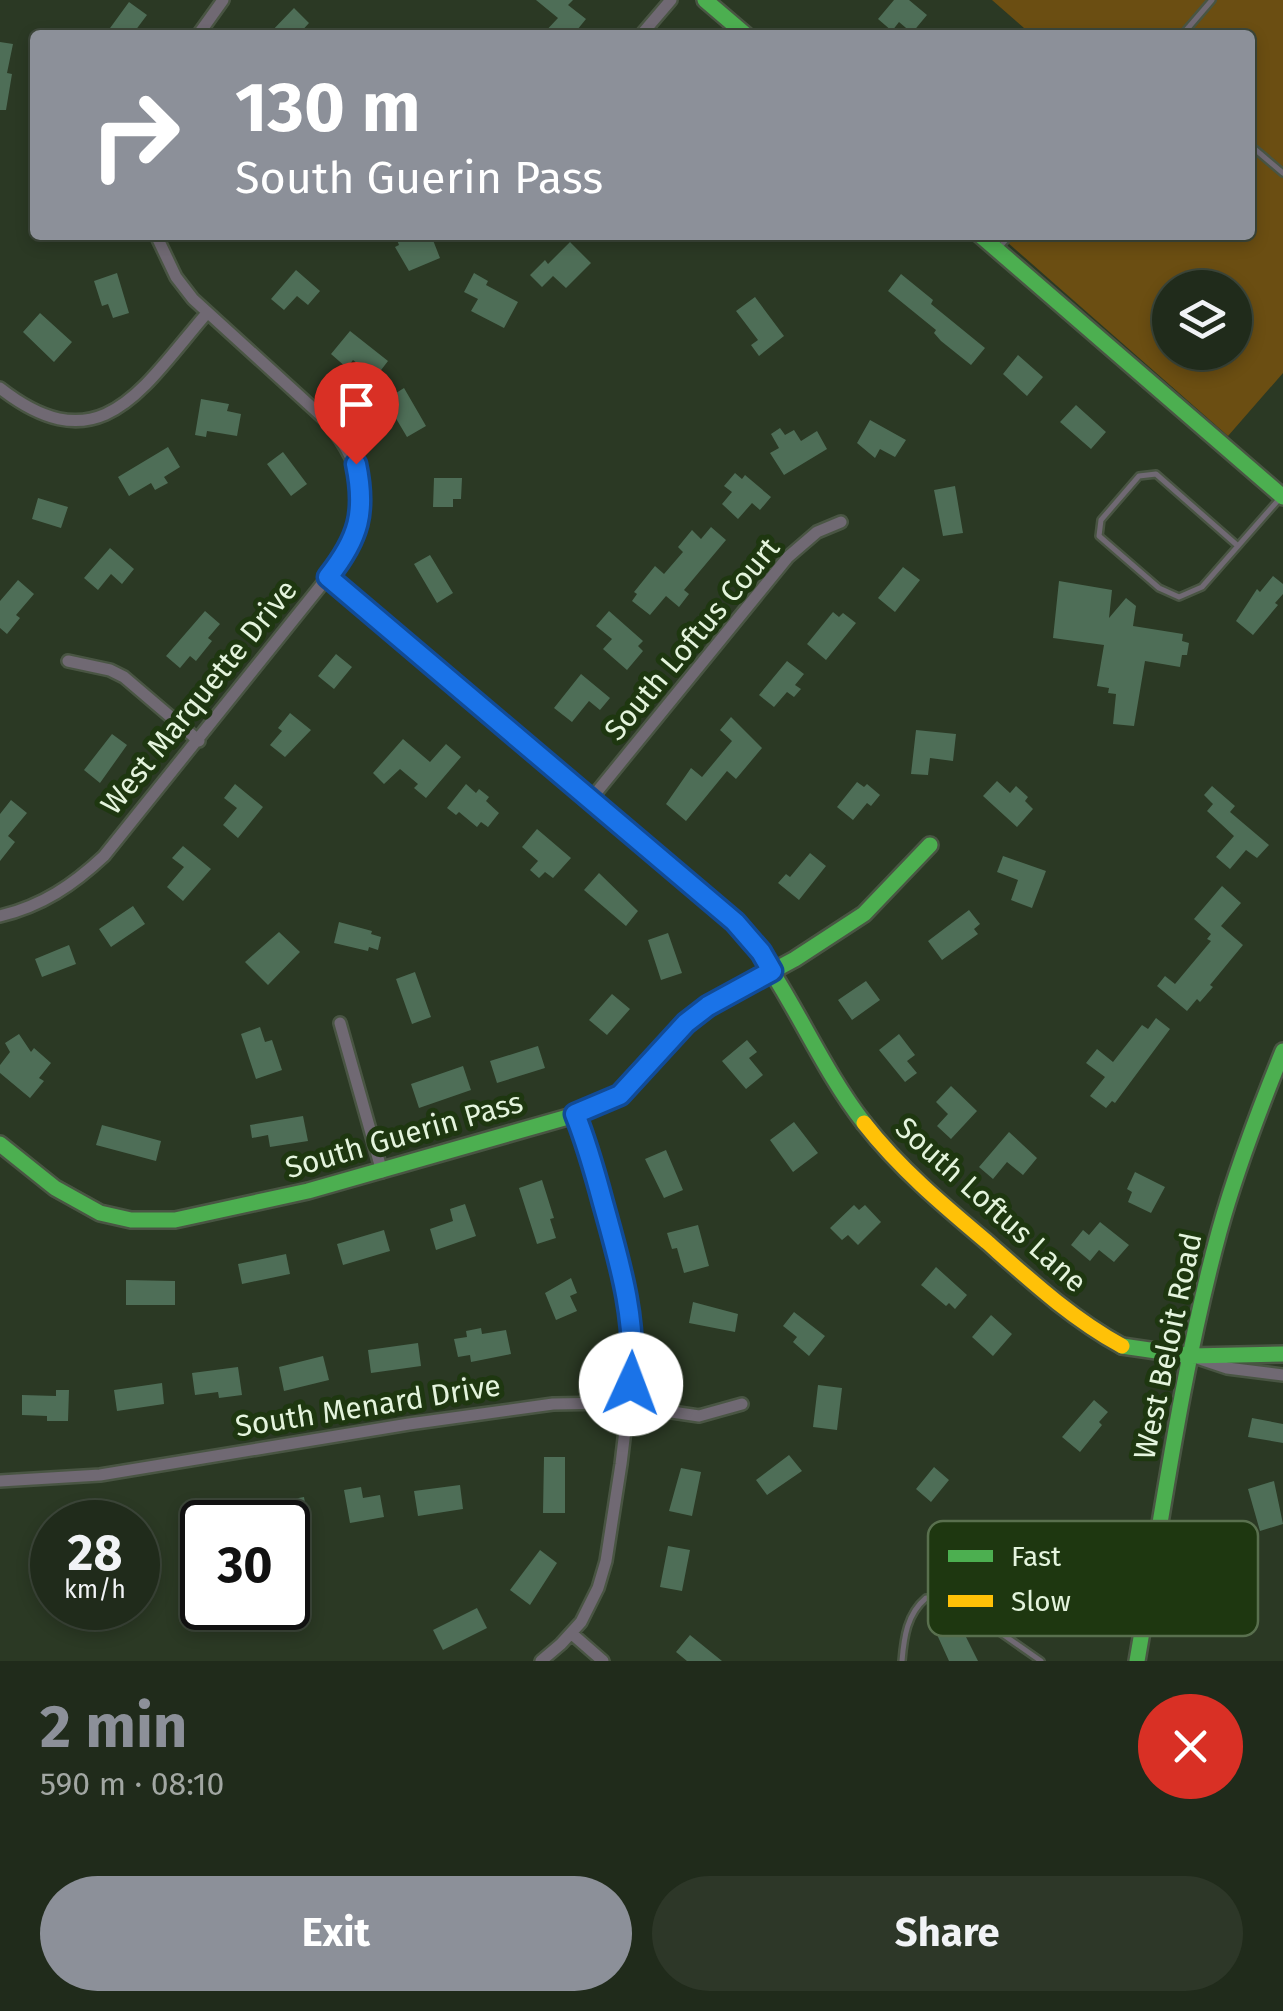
<!DOCTYPE html>
<html lang="en">
<head>
<meta charset="utf-8">
<style>
  body { margin:0; font-family:"Fira Sans",sans-serif; background:#2d3728; color:#f1f3f6; height:100vh; display:flex; flex-direction:column; font-size:38px; white-space:nowrap }
  * { box-sizing:border-box; margin:0 }
  p { font-size:32px; color:#a2a7a3 }
  .icon { flex:none; width:55px; height:55px; fill:none; stroke:currentColor; stroke-width:2; stroke-linecap:round; stroke-linejoin:round }
  .map { position:relative; height:1661px; overflow:hidden }
  .side { display:flex; flex-direction:column; background:#202b1b; flex:1 }
  .side>* { flex:none }
  .hud { position:absolute; left:30px; top:30px; width:1225px; height:210px; border-radius:10px; box-shadow:0 5px 15px #0003,0 0 0 2px #3d473a; background:#8c9099; color:#fff; overflow:hidden }
  .controls { position:absolute; left:1152px; top:270px; display:grid; gap:20px }
  .controls a { display:grid; place-items:center; width:100px; height:100px; border-radius:50%; background:#202b1b; box-shadow:0 5px 15px #0003,0 0 0 2px #3d473a; font-size:50px }
  .speed { position:absolute; left:30px; top:1500px; display:flex; gap:20px; font-size:50px; font-weight:700; text-align:center }
  .speed>* { display:grid; place-content:center; width:130px; height:130px; border-radius:50%; background:#202b1b; box-shadow:0 5px 15px #0003,0 0 0 2px #3d473a; line-height:1 }
  .speed small { font-size:25px; font-weight:400 }
  .speed .limit { border:5px solid #111; border-radius:15px; background:#fff; color:#111 }
  .pin { position:absolute; display:grid; place-items:center; width:85px; height:85px; color:#fff; margin:-102px -42px; border-radius:50% 50% 50% 0; rotate:-45deg; box-shadow:0 0 10px #0007 }
  .pin .icon { rotate:45deg }
  .me { position:absolute; width:110px; margin:-55px; rotate:2deg; stroke-linejoin:round; filter:drop-shadow(0 0 8px #0008) }
  .turn { display:flex; align-items:center; gap:35px; height:210px; padding:0 40px; font-size:45px }
  .turn .icon { width:130px; height:130px; stroke-width:2.5 }
  .turn b { display:block; font-size:70px; line-height:85px }
  .round { display:grid; place-items:center; flex:none; width:105px; height:105px; border-radius:52px; background:#2d3728 }
  .summary { display:flex; align-items:center; justify-content:space-between; height:170px; padding:0 40px }
  h1 { font-size:60px; font-weight:700; line-height:75px; color:#8c9099 }
  .primary-button { display:flex; gap:20px; margin-top:auto; padding:20px 40px }
  .primary-button a { flex:1; height:115px; border-radius:60px; background:#8c9099; color:#fff; font-size:40px; font-weight:700; line-height:115px; text-align:center }
  .primary-button a+a { background:#2d3728; color:#f1f3f6 }
  .map>svg:first-child { display:block }
  .green { fill:#6b4e12; fill-rule:evenodd }
  .building { fill:#4e6e57 }
  .lines { fill:none; stroke-linecap:round; stroke-linejoin:round }
  .lane-casing { stroke:#495543; stroke-width:10 }
  .street-casing { stroke:#495543; stroke-width:16 }
  .fast-casing { stroke:#495543; stroke-width:20 }
  .slow-casing { stroke:#495543; stroke-width:20 }
  .lane { stroke:#706973; stroke-width:5 }
  .street { stroke:#706973; stroke-width:11 }
  .fast { stroke:#4caf50; stroke-width:15 }
  .slow { stroke:#ffc107; stroke-width:15 }
  .route-casing { stroke:#114b97; stroke-width:25 }
  .route { stroke:#1a73e8; stroke-width:18 }
  .labels { text-anchor:middle; dominant-baseline:central; stroke-width:10; stroke-linejoin:round; paint-order:stroke }
  .street-label { font-size:30px; fill:#e4f4dd; stroke:#1e3710 }
  .key { fill:#1e3710; stroke:#59704e; stroke-width:2.5 }
  .key-label { font-size:28px; fill:#e4f4dd }
</style>
</head>
<body>
<div class="map">
<svg width="1283" height="1661" viewBox="0 0 1283 1661">
  <rect width="100%" height="100%" fill="#2b3924"/>
  <path class="green" d="M 992,0 L 1283,0 L 1283,373 L 1228,436 L 999,235 L 1250,235 L 1250,35 L 1032,35 ZM 1170,288 L 1235,288 L 1235,352 L 1170,352 Z"/>
  <path class="building" d="M 536,0 L 573,0 L 568,5 L 586,19 L 573,35 L 542,35 L 558,18 Z
    M 894,0 L 909,0 L 927,15 L 912,33 L 899,22 L 892,31 L 878,19 Z
    M 129,2 L 147,15 L 132,35 L 105,35 Z
    M 294,8 L 309,23 L 298,35 L 268,35 Z
    M 0,42 L 13,44 L 7,73 L 12,74 L 6,110 L 0,110 Z
    M 395,235 L 431,235 L 440,258 L 409,271 L 395,247 L 399,245 Z
    M 570,242 L 591,263 L 566,288 L 553,276 L 542,287 L 530,275 L 545,260 L 548,264 Z
    M 296,270 L 320,291 L 308,305 L 297,296 L 284,310 L 271,299 Z
    M 117,273 L 129,313 L 113,318 L 108,304 L 102,306 L 94,281 Z
    M 474,273 L 488,281 L 486,285 L 518,302 L 504,328 L 471,311 L 478,299 L 464,292 Z
    M 901,274 L 933,300 L 931,304 L 985,348 L 971,365 L 941,341 L 934,333 L 936,330 L 888,291 Z
    M 755,297 L 784,336 L 759,356 L 751,345 L 758,340 L 736,311 Z
    M 40,313 L 72,342 L 54,362 L 23,332 Z
    M 350,331 L 388,361 L 375,378 L 353,360 L 347,368 L 331,354 Z
    M 1018,355 L 1043,377 L 1027,396 L 1003,374 Z
    M 404,388 L 426,426 L 407,437 L 385,400 Z
    M 201,399 L 229,404 L 227,411 L 241,414 L 237,436 L 207,431 L 206,437 L 195,435 Z
    M 1076,405 L 1106,432 L 1091,449 L 1060,422 Z
    M 870,420 L 906,440 L 895,457 L 880,449 L 875,458 L 857,443 Z
    M 780,428 L 785,435 L 794,430 L 801,441 L 817,431 L 827,449 L 784,475 L 770,453 L 779,448 L 771,434 Z
    M 168,447 L 180,467 L 164,477 L 168,483 L 155,490 L 151,483 L 129,496 L 118,477 Z
    M 283,452 L 307,484 L 291,496 L 267,464 Z
    M 735,473 L 742,479 L 745,475 L 771,497 L 760,510 L 752,503 L 738,519 L 722,504 L 732,492 L 724,486 Z
    M 434,478 L 462,478 L 461,499 L 453,499 L 453,507 L 433,507 Z
    M 955,486 L 963,533 L 943,536 L 934,490 Z
    M 38,498 L 68,507 L 61,528 L 32,519 Z
    M 711,527 L 726,540 L 684,590 L 689,594 L 679,607 L 666,596 L 650,615 L 632,601 L 637,594 L 634,592 L 655,566 L 664,574 L 683,552 L 678,547 L 692,530 L 701,539 Z
    M 110,548 L 134,569 L 122,584 L 111,574 L 98,590 L 84,578 Z
    M 430,555 L 453,593 L 437,603 L 414,564 Z
    M 903,567 L 920,580 L 895,612 L 878,598 Z
    M 1273,576 L 1283,584 L 1283,594 L 1275,603 L 1278,605 L 1253,635 L 1236,621 L 1257,589 L 1260,592 Z
    M 18,580 L 34,594 L 16,615 L 20,618 L 7,634 L 0,628 L 0,601 Z
    M 1059,581 L 1112,590 L 1109,618 L 1126,598 L 1136,606 L 1133,626 L 1183,634 L 1182,641 L 1189,643 L 1187,655 L 1182,655 L 1180,667 L 1145,661 L 1134,726 L 1113,724 L 1116,694 L 1108,693 L 1109,688 L 1097,686 L 1104,645 L 1053,638 Z
    M 205,611 L 220,624 L 208,638 L 212,641 L 196,661 L 190,656 L 180,668 L 166,656 Z
    M 609,611 L 643,641 L 638,646 L 643,651 L 627,670 L 603,649 L 612,639 L 596,626 Z
    M 833,612 L 839,617 L 843,613 L 856,623 L 826,660 L 807,644 Z
    M 336,654 L 352,667 L 334,689 L 318,676 Z
    M 787,661 L 804,674 L 795,685 L 801,689 L 794,697 L 787,692 L 774,707 L 759,695 Z
    M 581,674 L 610,698 L 600,710 L 589,701 L 572,722 L 554,708 Z
    M 290,713 L 311,730 L 285,757 L 270,745 L 282,731 L 278,728 Z
    M 731,717 L 762,748 L 736,779 L 727,771 L 686,821 L 666,804 L 691,768 L 702,777 L 732,741 L 720,730 Z
    M 916,730 L 956,734 L 953,761 L 930,758 L 928,775 L 911,774 Z
    M 112,734 L 127,745 L 100,783 L 84,770 Z
    M 403,739 L 430,762 L 446,744 L 461,757 L 426,798 L 414,788 L 418,784 L 400,769 L 384,784 L 373,773 Z
    M 997,781 L 1010,793 L 1016,786 L 1028,797 L 1025,801 L 1033,809 L 1017,827 L 983,796 Z
    M 857,782 L 864,787 L 867,784 L 880,795 L 871,806 L 867,803 L 853,820 L 837,807 Z
    M 235,784 L 263,807 L 238,838 L 223,825 L 237,808 L 224,798 Z
    M 466,784 L 476,793 L 479,789 L 489,797 L 486,801 L 499,813 L 488,827 L 481,822 L 477,827 L 459,812 L 456,815 L 447,808 Z
    M 1212,786 L 1235,806 L 1230,812 L 1269,845 L 1257,858 L 1246,850 L 1230,869 L 1216,857 L 1234,836 L 1207,811 L 1213,804 L 1204,795 Z
    M 11,800 L 27,813 L 8,836 L 15,842 L 0,861 L 0,814 Z
    M 537,829 L 571,858 L 553,878 L 545,872 L 539,878 L 530,870 L 538,861 L 522,847 Z
    M 183,846 L 211,869 L 183,901 L 167,887 L 184,867 L 172,858 Z
    M 810,853 L 826,866 L 799,900 L 778,883 L 786,874 L 790,877 Z
    M 1003,856 L 1046,871 L 1032,908 L 1011,900 L 1018,880 L 997,872 Z
    M 599,873 L 638,911 L 626,926 L 584,890 Z
    M 1222,886 L 1241,903 L 1221,926 L 1243,945 L 1210,985 L 1213,987 L 1200,1002 L 1197,999 L 1187,1011 L 1157,986 L 1165,976 L 1175,984 L 1211,941 L 1207,939 L 1211,934 L 1194,919 Z
    M 133,906 L 145,924 L 111,947 L 99,929 Z
    M 969,910 L 980,924 L 974,929 L 978,934 L 942,960 L 928,941 Z
    M 339,922 L 372,931 L 371,934 L 381,937 L 378,950 L 369,947 L 368,951 L 334,943 Z
    M 279,932 L 300,952 L 268,985 L 245,962 Z
    M 668,933 L 682,973 L 661,980 L 648,940 Z
    M 69,945 L 76,964 L 42,977 L 35,959 Z
    M 415,972 L 431,1017 L 412,1024 L 396,979 Z
    M 866,981 L 880,1000 L 852,1020 L 838,1000 Z
    M 612,994 L 630,1009 L 607,1035 L 589,1020 Z
    M 1156,1018 L 1170,1029 L 1115,1103 L 1112,1101 L 1106,1108 L 1090,1096 L 1105,1077 L 1086,1063 L 1097,1049 L 1113,1062 L 1142,1025 L 1148,1029 Z
    M 260,1027 L 265,1042 L 272,1040 L 282,1070 L 256,1079 L 241,1034 Z
    M 19,1034 L 31,1052 L 34,1048 L 51,1063 L 39,1078 L 44,1081 L 30,1098 L 0,1073 L 0,1065 L 10,1052 L 5,1043 Z
    M 899,1034 L 915,1055 L 907,1061 L 917,1073 L 905,1082 L 879,1050 Z
    M 747,1040 L 757,1052 L 749,1058 L 763,1075 L 746,1089 L 722,1061 Z
    M 538,1046 L 545,1068 L 497,1083 L 490,1061 Z
    M 463,1066 L 471,1090 L 419,1108 L 411,1084 Z
    M 951,1086 L 977,1111 L 951,1139 L 937,1126 L 948,1114 L 936,1102 Z
    M 303,1116 L 308,1141 L 270,1147 L 268,1135 L 252,1138 L 250,1125 Z
    M 794,1122 L 818,1153 L 793,1172 L 770,1140 Z
    M 102,1125 L 161,1141 L 156,1161 L 96,1145 Z
    M 1009,1132 L 1037,1158 L 1023,1175 L 1007,1162 L 993,1179 L 979,1167 Z
    M 666,1150 L 683,1190 L 664,1198 L 645,1159 Z
    M 1135,1172 L 1165,1187 L 1151,1213 L 1128,1202 L 1132,1192 L 1127,1189 Z
    M 542,1180 L 554,1218 L 550,1219 L 556,1238 L 537,1244 L 519,1188 Z
    M 465,1204 L 476,1236 L 436,1250 L 430,1229 L 453,1221 L 450,1209 Z
    M 854,1205 L 859,1210 L 865,1205 L 881,1222 L 858,1245 L 848,1235 L 842,1240 L 830,1228 Z
    M 1100,1222 L 1129,1245 L 1114,1262 L 1099,1250 L 1090,1261 L 1071,1245 L 1083,1230 L 1089,1235 Z
    M 698,1225 L 709,1266 L 684,1273 L 677,1248 L 672,1249 L 667,1233 Z
    M 384,1230 L 390,1251 L 343,1265 L 337,1244 Z
    M 286,1254 L 290,1274 L 242,1284 L 238,1264 Z
    M 936,1267 L 967,1295 L 955,1309 L 949,1303 L 946,1306 L 921,1285 Z
    M 571,1278 L 577,1293 L 570,1296 L 577,1311 L 556,1320 L 545,1293 Z
    M 126,1280 L 175,1281 L 175,1305 L 126,1305 Z
    M 693,1302 L 738,1314 L 735,1332 L 689,1323 Z
    M 794,1312 L 825,1336 L 809,1356 L 793,1342 L 797,1337 L 783,1326 Z
    M 991,1315 L 1012,1334 L 993,1356 L 972,1337 Z
    M 481,1328 L 482,1334 L 506,1330 L 511,1354 L 471,1362 L 470,1355 L 458,1357 L 454,1339 L 467,1337 L 466,1331 Z
    M 418,1343 L 421,1366 L 371,1373 L 368,1350 Z
    M 323,1356 L 329,1380 L 284,1391 L 279,1367 Z
    M 238,1367 L 242,1395 L 219,1398 L 218,1392 L 195,1395 L 192,1373 Z
    M 162,1383 L 164,1404 L 117,1411 L 114,1390 Z
    M 818,1385 L 842,1388 L 837,1430 L 813,1427 Z
    M 56,1390 L 69,1390 L 68,1421 L 47,1421 L 47,1416 L 22,1415 L 22,1395 L 56,1396 Z
    M 1094,1400 L 1108,1412 L 1099,1422 L 1102,1425 L 1080,1452 L 1062,1437 Z
    M 1252,1418 L 1283,1424 L 1283,1443 L 1248,1437 Z
    M 789,1455 L 802,1471 L 767,1495 L 756,1480 Z
    M 544,1457 L 565,1457 L 565,1513 L 543,1513 Z
    M 934,1467 L 949,1480 L 931,1502 L 916,1489 Z
    M 681,1468 L 701,1472 L 692,1516 L 669,1511 Z
    M 1274,1481 L 1283,1524 L 1260,1531 L 1248,1489 Z
    M 460,1485 L 463,1509 L 418,1516 L 414,1491 Z
    M 361,1487 L 363,1498 L 380,1495 L 384,1517 L 350,1523 L 344,1490 Z
    M 304,1497 L 308,1520 L 202,1522 L 202,1529 L 184,1531 L 183,1518 L 194,1516 L 193,1512 L 212,1509 L 213,1514 Z
    M 668,1546 L 690,1550 L 682,1591 L 660,1587 Z
    M 540,1550 L 557,1563 L 530,1605 L 510,1590 Z
    M 477,1608 L 487,1628 L 443,1650 L 433,1630 Z
    M 956,1617 L 978,1661 L 949,1661 L 934,1628 Z
    M 690,1635 L 722,1661 L 687,1661 L 676,1652 Z"/>
  <g class="lines">
    <g class="lane-casing">
      <path id="lane" d="M 1182,35 L 1212,0
        M 1250,145 L 1283,173
        M 999,248 L 1010,235
        M 1238,546 L 1156,474 L 1139,476 L 1101,520 L 1099,536 L 1159,588 L 1179,597 L 1202,587 L 1281,497
        M 902,1661 C 904,1637 907,1614 926,1598 L 958,1603 L 1041,1661"/>
    </g>
    <g class="street-casing">
      <path id="street" d="M 198,35 L 223,0
        M 641,35 L 671,0
        M 0,388 C 101,467 143,387 207,313
        M 68,661 L 110,670 L 124,677 L 199,741
        M 591,799 L 788,557 L 817,532 L 841,522
        M 0,916 C 42,906 73,885 104,856 L 339,563 C 373,507 367,471 327,421 L 193,299 L 176,277 L 156,235
        M 340,1023 L 382,1172
        M 1200,1359 L 1227,1368 L 1283,1375
        M 0,1481 L 100,1475 L 409,1424 L 553,1404 L 611,1403 L 699,1416 L 742,1404
        M 571,1633 L 603,1661
        M 541,1661 L 561,1644 L 581,1622 L 598,1588 L 606,1561 L 621,1464 L 633,1363 L 629,1300 L 595,1168 L 575,1115"/>
    </g>
    <g class="fast-casing">
      <path id="fast" d="M 705,0 L 746,35
        M 980,235 L 1283,497
        M 328,577 L 735,922 C 788,982 815,1060 864,1123
        M 0,1144 L 55,1188 L 100,1213 L 131,1220 L 175,1220 L 308,1191 L 575,1115 L 620,1095 L 686,1023 L 708,1006 L 795,959 L 864,914 L 930,845
        M 1122,1346 L 1191,1356 L 1283,1354
        M 1137,1661 C 1162,1518 1181,1372 1219,1232 C 1236,1170 1259,1110 1283,1051"/>
    </g>
    <g class="slow-casing">
      <path id="slow" d="M 864,1123 C 899,1168 943,1205 987,1242 C 1030,1280 1071,1318 1122,1346"/>
    </g>
    <use href="#lane" class="lane"/>
    <use href="#street" class="street"/>
    <use href="#fast" class="fast"/>
    <use href="#slow" class="slow"/>
  </g>
  <g class="lines">
    <g class="route-casing">
      <path id="route" d="M 356,464 C 366,512 359,538 328,577 L 735,922 L 761,952 L 772,971 L 708,1006 L 686,1023 L 620,1095 L 575,1114 C 587,1144 595,1173 603,1203 C 620,1264 637,1320 631,1384"/>
    </g>
    <use href="#route" class="route"/>
  </g>
  <g class="labels">
    <g class="street-label">
      <text transform="translate(692 639) rotate(-50)">South Loftus Court</text>
      <text transform="translate(199 697) rotate(-51)">West Marquette Drive</text>
      <text transform="translate(404 1135) rotate(-16)">South Guerin Pass</text>
      <text transform="translate(991 1205) rotate(42)">South Loftus Lane</text>
      <text transform="translate(1168 1346) rotate(-78)">West Beloit Road</text>
      <text transform="translate(368 1406) rotate(-9)">South Menard Drive</text>
    </g>
  </g>
  <rect x="928" y="1521" width="330" height="115" rx="15" class="key"/>
  <rect x="948" y="1550" width="45" height="12" fill="#4caf50"/>
  <rect x="948" y="1595" width="45" height="12" fill="#ffc107"/>
  <g class="key-label">
    <text x="1011" y="1566">Fast</text>
    <text x="1011" y="1611">Slow</text>
  </g>
</svg>
<div class="controls">
<a><svg class="icon" aria-label="layers" viewBox="0 0 24 24"><path d="M12 4l9 5-9 5-9-5zM3 14l9 5 9-5"/></svg></a>
</div>
<div class="speed"><div>28<small>km/h</small></div><div class="limit">30</div></div>
<div class="pin" style="left:356px;top:464px;background:#d93025"><svg class="icon" aria-label="arrive" viewBox="0 0 24 24"><path d="M6 21V4h12l-3 4 3 4H6"/></svg></div>
<svg class="me" style="left:631px;top:1384px" viewBox="-20 -20 40 40"><circle r="19" fill="#fff"/><path d="M0-13L10 11 0 6-10 11z" fill="#1a73e8"/></svg>
<div class="hud">
<div class="turn"><svg class="icon" aria-label="right" viewBox="0 0 24 24"><path d="M7 20v-9h11M14 6l5 5-5 5"/></svg><div><b>130 m</b>South Guerin Pass</div></div>
</div>
</div>
<section class="side">
<div class="summary"><div><h1>2 min</h1><p>590 m · 08:10</p></div><a class="round" style="background:#d93025;color:#fff"><svg class="icon" aria-label="close" viewBox="0 0 24 24"><path d="M6 6l12 12M18 6L6 18"/></svg></a></div>
<div class="primary-button"><a>Exit</a><a>Share</a></div>
</section>
</body>
</html>
